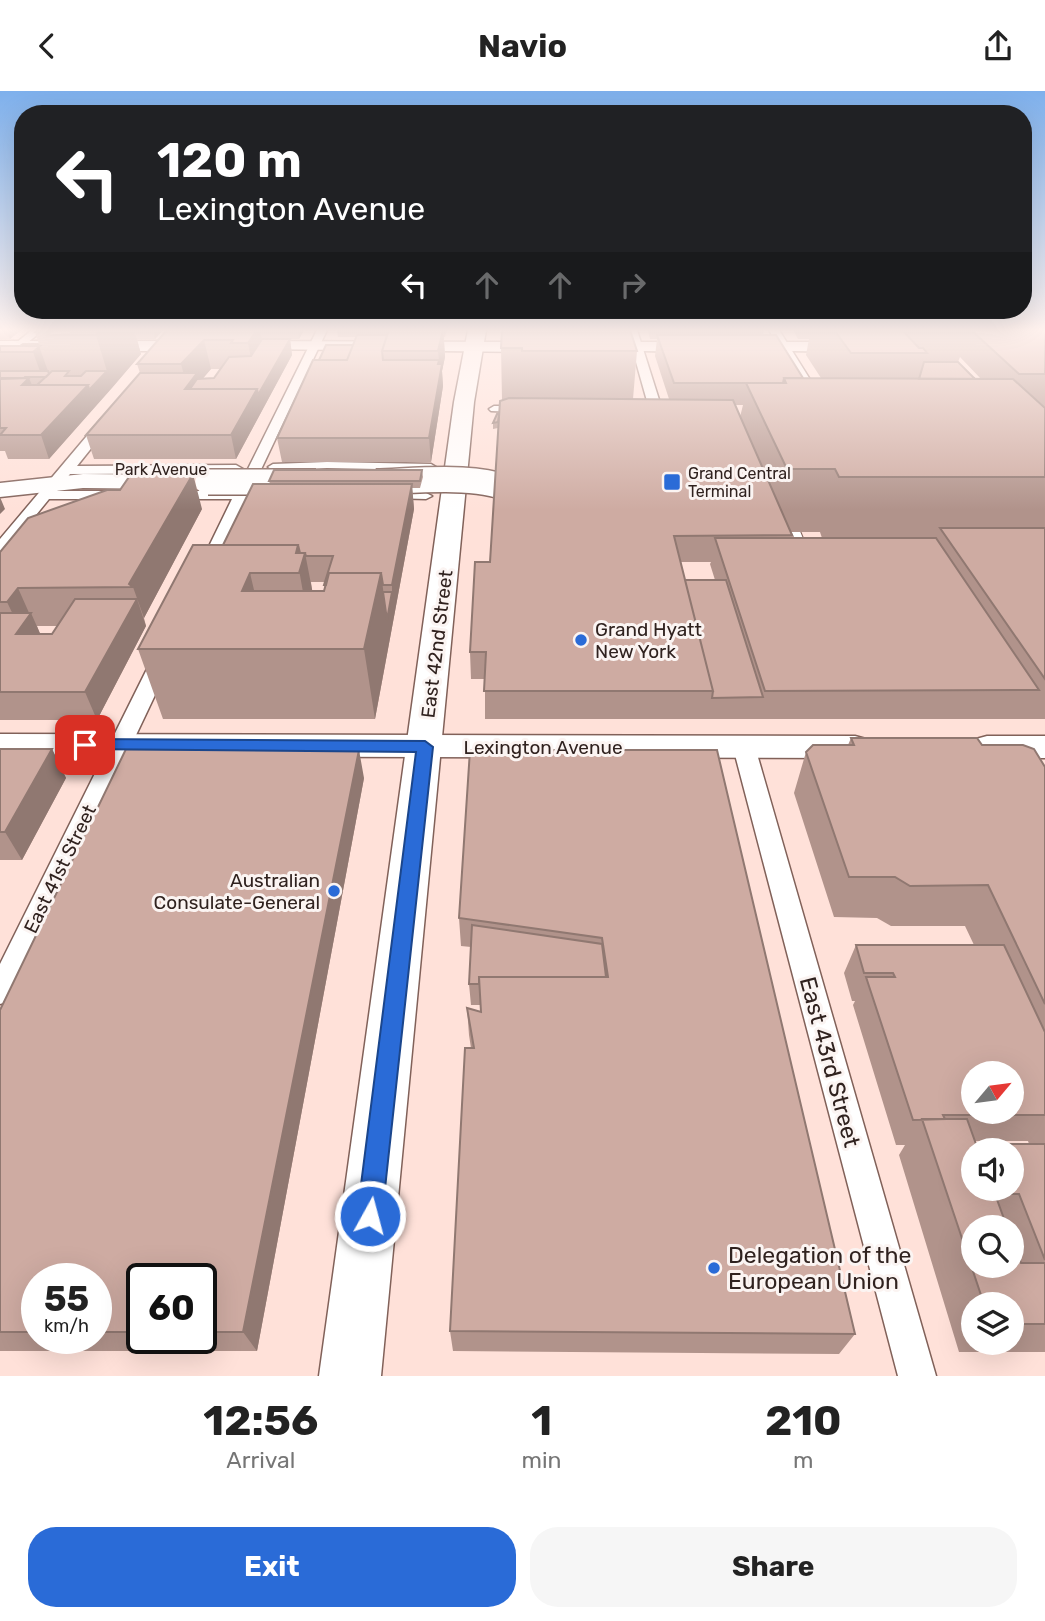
<!DOCTYPE html>
<html lang="en">
<head>
<meta charset="utf-8">
<style>
  body { margin:0; font-family:Rubik,sans-serif; background:#f6f6f6; color:#222; height:100vh; display:flex; flex-direction:column; font-size:26px; white-space:nowrap }
  * { box-sizing:border-box; margin:0 }
  p { font-size:23px; color:#767676 }
  .icon { flex:none; width:38px; height:38px; fill:none; stroke:currentColor; stroke-width:2; stroke-linecap:round; stroke-linejoin:round }
  .map { position:relative; height:1285px; overflow:hidden }
  .side { display:flex; flex-direction:column; background:#fff; flex:1 }
  .side>* { flex:none }
  .hud { position:absolute; left:14px; top:14px; width:1018px; height:214px; border-radius:28px; box-shadow:0 7px 28px #0002; background:#202124; color:#fff; overflow:hidden }
  .needle { width:46px; rotate:61deg }
  .buttons { position:absolute; left:961px; top:970px; display:grid; gap:14px }
  .buttons a { display:grid; place-items:center; width:63px; height:63px; border-radius:50%; background:#fff; box-shadow:0 7px 28px #0002; font-size:35px }
  .speed { position:absolute; left:21px; top:1172px; display:flex; gap:14px; font-size:35px; font-weight:700; text-align:center }
  .speed>* { display:grid; place-content:center; width:91px; height:91px; border-radius:50%; background:#fff; box-shadow:0 7px 28px #0002; line-height:1 }
  .speed small { font-size:18px; font-weight:400 }
  .speed .limit { border:4px solid #111; border-radius:10px; background:#fff; color:#111 }
  .pin { position:absolute; display:grid; place-items:center; width:60px; height:60px; color:#fff; margin:-30px; border-radius:14px; box-shadow:0 4px 10px #0006 }
  .me { position:absolute; width:77px; margin:-38px; rotate:7deg; stroke-linejoin:round; filter:drop-shadow(0 0 5px #0008) }
  .turn { display:flex; align-items:center; gap:24px; height:147px; padding:0 28px; font-size:32px }
  .turn .icon { width:91px; height:91px; stroke-width:2.5 }
  .turn b { display:block; font-size:49px; line-height:60px }
  .lanes { display:flex; align-items:center; height:66px; padding:0 28px; background:#0003; justify-content:center; gap:35px; direction:ltr }
  .lanes .off { opacity:.35 }
  .eta { display:flex; justify-content:space-evenly; align-items:center; height:119px; text-align:center }
  .eta b { font-size:42px; font-weight:700; line-height:49px }
  .cta { display:flex; gap:14px; margin-top:auto; padding:14px 28px }
  .cta a { flex:1; height:80px; border-radius:28px; background:#2a6bd7; color:#fff; font-size:28px; font-weight:700; line-height:80px; text-align:center }
  .cta a+a { background:#f6f6f6; color:#222 }
  header { display:flex; justify-content:space-between; align-items:center; height:91px; padding:0 28px; background:#fff; font-size:32px; font-weight:700 }
  .map>svg:first-child { display:block }
  .lines { fill:none; stroke-linecap:round; stroke-linejoin:round }
  .pedestrian-casing { stroke:#816159; stroke-width:3 }
  .minor-casing { stroke:#816159; stroke-width:3 }
  .secondary-casing { stroke:#816159; stroke-width:3 }
  .primary-casing { stroke:#816159; stroke-width:3 }
  .pedestrian { fill:#fff; fill-rule:evenodd }
  .minor { fill:#fff; fill-rule:evenodd }
  .secondary { fill:#fff; fill-rule:evenodd }
  .primary { fill:#fff; fill-rule:evenodd }
  .service-bridge-casing { stroke:#816159; stroke-width:10; stroke-linecap:butt }
  .primary-bridge-casing { stroke:#816159; stroke-width:28; stroke-linecap:butt }
  .service-bridge { stroke:#fff; stroke-width:8 }
  .primary-bridge { stroke:#fff; stroke-width:25 }
  .wall { fill:#b1938b; fill-rule:evenodd }
  .shaded-wall { fill:#907871 }
  .building { fill:#ceaba2; stroke:#907871; stroke-width:2; fill-rule:evenodd }
  .route { fill:#2a6bd7; stroke:#1b468c; stroke-width:2 }
  .poi-dot { fill:#2a6bd7; stroke:#fbf4f2; stroke-width:2.5 }
  .labels { text-anchor:middle; dominant-baseline:central; stroke-width:6; stroke-linejoin:round; paint-order:stroke }
  .far-street-label { font-size:16px; fill:#30221f; stroke:#fbf4f2 }
  .far-poi-label { font-size:16px; fill:#30221f; stroke:#fbf4f2; text-anchor:start }
  .poi-label { font-size:19px; fill:#30221f; stroke:#fbf4f2; text-anchor:start }
  .street-label { font-size:19px; fill:#30221f; stroke:#fbf4f2 }
  .near-street-label { font-size:23px; fill:#30221f; stroke:#fbf4f2 }
  .near-poi-label { font-size:23px; fill:#30221f; stroke:#fbf4f2; text-anchor:start }
</style>
</head>
<body>
<header><svg class="icon" aria-label="back" viewBox="0 0 24 24"><path d="M15 5l-7 7 7 7"/></svg>Navio<svg class="icon" aria-label="share" viewBox="0 0 24 24"><path d="M12 15V3M7 8l5-5 5 5M5 13v7h14v-7"/></svg></header>
<div class="map">
<svg width="1045" height="1285" viewBox="0 0 1045 1285">
  <rect width="100%" height="100%" fill="#ffe1d9"/>
  <g class="lines">
    <g class="pedestrian-casing">
      <path id="pedestrian" d="M 494,315 L 520,315 L 525,318 L 520,321 L 491,320 L 489,318 Z
        M 327,371 L 431,373 L 436,376 L 431,379 L 327,377 L 273,379 L 268,376 L 273,373 Z
        M 394,402 L 426,402 L 432,405 L 426,408 L 390,407 L 388,405 Z"/>
    </g>
    <g class="minor-casing">
      <path id="minor" d="M 32,239 L 43,239 L 0,274 L 0,265 Z
        M 317,239 L 327,239 L 213,480 L 211,484 L 199,484 L 197,480 L 232,408 L 170,408 L 163,404 L 170,400 L 237,400 Z
        M 627,239 L 637,239 L 661,315 L 675,320 L 675,326 L 657,325 L 649,317 Z
        M 769,239 L 779,239 L 821,306 L 819,309 L 811,309 Z
        M 107,326 L 113,330 L 77,375 L 236,374 L 243,378 L 236,382 L 70,383 L 57,400 L 120,400 L 127,404 L 120,408 L 49,408 L 6,461 L 0,463 L 0,448 L 102,327 Z
        M 163,560 L 173,566 L 10,910 L 0,913 L 0,873 L 153,566 Z
        M 744,649 L 752,651 L 755,656 L 936,1285 L 898,1285 L 733,656 L 736,651 Z"/>
    </g>
    <g class="secondary-casing">
      <path id="secondary" d="M 0,250 L 197,250 L 205,255 L 197,260 L 0,260 Z
        M 248,250 L 543,251 L 551,256 L 543,261 L 242,258 L 240,255 Z
        M 595,251 L 697,251 L 705,256 L 697,261 L 589,259 L 587,256 Z
        M 742,251 L 851,251 L 859,256 L 851,261 L 736,259 L 734,256 Z
        M 0,643 L 855,645 L 866,648 L 871,656 L 866,664 L 855,667 L 0,665 Z
        M 987,645 L 1045,645 L 1045,667 L 987,667 L 976,664 L 971,656 L 976,648 Z"/>
    </g>
    <g class="primary-casing">
      <path id="primary" d="M 468,239 L 486,239 L 474,311 L 381,1285 L 319,1285 L 454,311 Z
        M 83,383 L 175,384 L 184,386 L 187,391 L 184,396 L 175,398 L 83,397 L 0,406 L 0,392 Z"/>
    </g>
    <use href="#pedestrian" class="pedestrian"/>
    <use href="#minor" class="minor"/>
    <use href="#secondary" class="secondary"/>
    <use href="#primary" class="primary"/>
    <g class="service-bridge-casing">
      <path id="service-bridge" d="M 796,441 L 804,460"/>
    </g>
    <g class="primary-bridge-casing">
      <path id="primary-bridge" d="M 208,391 L 316,391
        M 376,391 C 416,390 481,382 516,401 L 517,426"/>
    </g>
    <use href="#service-bridge" class="service-bridge"/>
    <use href="#primary-bridge" class="primary-bridge"/>
  </g>
  <path class="wall" d="M 0,239 L 21,239 L 10,248 L 0,248 Z
    M 37,239 L 163,239 L 155,248 L 137,248 L 141,263 L 49,368 L 8,368 L 5,360 L 0,360 L 0,255 L 20,255 L 39,253 L 35,241 Z
    M 167,239 L 304,239 L 299,248 L 290,248 L 292,264 L 236,368 L 94,368 L 86,344 L 140,282 L 137,273 ZM 211,278 L 220,278 L 214,287 L 202,288 Z
    M 337,239 L 447,239 L 445,246 L 444,246 L 445,266 L 442,280 L 443,295 L 431,371 L 282,371 L 277,347 L 319,269 L 353,254 L 356,246 L 338,246 Z
    M 648,239 L 764,239 L 763,244 L 803,287 L 821,287 L 806,264 L 809,248 L 798,248 L 793,239 L 1045,239 L 1045,628 L 485,628 L 485,588 L 471,588 L 470,561 L 490,471 L 498,337 L 493,338 L 493,332 L 499,323 L 502,309 L 501,257 L 637,260 L 633,308 L 669,308 L 655,265 L 657,248 L 650,248 ZM 960,266 L 981,288 L 975,288 L 958,271 ZM 735,314 L 743,314 L 740,326 ZM 791,441 L 820,441 L 822,447 L 792,447 L 792,444 ZM 681,471 L 711,471 L 710,473 L 715,489 L 685,489 Z
    M 422,379 L 423,386 L 420,397 L 412,397 L 414,418 L 375,628 L 163,628 L 138,558 L 223,454 L 270,393 L 269,390 ZM 311,491 L 325,491 L 324,500 L 312,500 Z
    M 202,418 L 144,527 L 146,535 L 97,629 L 0,629 L 0,461 ZM 37,535 L 57,535 L 52,543 L 40,543 Z
    M 851,647 L 982,654 L 1045,676 L 1045,1261 L 959,1261 L 899,1064 L 905,1054 L 896,1054 L 853,914 L 855,910 L 852,910 L 844,882 L 856,854 L 974,854 L 965,835 L 891,835 L 877,827 L 834,826 L 794,702 L 806,661 L 848,654 ZM 975,1050 L 1028,1050 L 1029,1053 L 976,1053 ZM 973,1136 L 1012,1136 L 1012,1174 ZM 973,1213 L 1012,1213 L 1012,1251 L 973,1251 Z
    M 0,658 L 52,658 L 66,687 L 22,769 L 0,769 Z
    M 717,659 L 855,1243 L 839,1263 L 453,1260 L 450,1240 L 471,957 L 469,944 L 467,917 L 481,921 L 480,914 L 471,914 L 469,893 L 471,856 L 461,855 L 459,827 Z
    M 364,687 L 257,1260 L 0,1260 L 0,919 ZM 37,1188 L 96,1188 L 96,1248 L 37,1248 ZM 142,1188 L 201,1188 L 201,1248 L 142,1248 Z"/>
  <path class="shaded-wall" d="M 7,239 L 21,239 L 10,248 Z
    M 100,239 L 134,239 L 141,263 L 112,297 L 96,244 Z
    M 153,239 L 163,239 L 155,248 Z
    M 257,239 L 260,239 L 265,264 L 254,282 L 248,252 Z
    M 298,239 L 304,239 L 299,248 Z
    M 443,239 L 445,266 L 442,280 L 443,295 L 431,371 L 429,347 L 439,269 L 438,260 Z
    M 290,248 L 292,264 L 236,368 L 231,344 L 257,298 Z
    M 204,249 L 211,278 L 200,291 L 202,304 L 185,298 L 187,295 L 181,273 Z
    M 39,255 L 53,294 L 46,286 L 42,286 L 33,261 Z
    M 107,280 L 112,297 L 49,368 L 41,344 L 88,294 Z
    M 25,286 L 27,290 L 29,287 L 34,299 L 12,298 Z
    M 193,383 L 202,418 L 144,527 L 133,496 L 129,493 Z
    M 412,393 L 414,418 L 375,628 L 364,558 L 381,482 L 387,529 L 392,501 L 392,494 Z
    M 0,406 L 5,418 L 0,423 Z
    M 298,454 L 305,462 L 318,529 L 308,529 L 296,462 Z
    M 250,482 L 266,550 L 242,500 Z
    M 18,497 L 30,524 L 31,522 L 43,549 L 16,543 L 20,538 L 7,511 Z
    M 137,508 L 146,535 L 97,629 L 85,601 Z
    M 52,658 L 66,687 L 22,769 L 5,741 Z
    M 359,659 L 364,687 L 257,1260 L 243,1241 Z"/>
  <path class="building" d="M 37,239 L 100,239 L 96,244 L 47,244 L 51,241 L 35,241 Z
    M 167,239 L 257,239 L 248,252 L 231,252 L 233,249 L 204,249 L 181,273 L 137,273 Z
    M 389,239 L 443,239 L 438,260 L 382,260 Z
    M 502,239 L 630,239 L 637,260 L 522,260 L 522,257 L 501,257 Z
    M 971,239 L 1045,239 L 1045,283 L 1019,283 Z
    M 835,240 L 903,240 L 919,257 L 923,257 L 927,262 L 851,262 Z
    M 357,244 L 387,244 L 382,260 L 383,269 L 439,269 L 438,273 L 442,273 L 429,347 L 277,347 L 313,269 L 347,269 Z
    M 657,244 L 776,244 L 803,287 L 784,287 L 783,292 L 674,292 Z
    M 262,248 L 290,248 L 258,304 L 257,298 L 190,298 L 197,288 L 214,287 L 229,266 L 251,265 Z
    M 23,253 L 38,253 L 39,255 L 20,255 Z
    M 326,254 L 353,254 L 347,269 L 319,269 Z
    M 0,255 L 40,255 L 33,261 L 0,261 Z
    M 924,271 L 958,271 L 975,288 L 919,288 Z
    M 0,280 L 48,280 L 49,283 L 46,286 L 25,286 L 24,287 L 0,287 Z
    M 52,280 L 69,280 L 65,285 L 81,285 L 86,280 L 107,280 L 89,299 L 88,294 L 37,294 Z
    M 140,282 L 197,282 L 185,298 L 257,298 L 231,344 L 86,344 Z
    M 29,287 L 22,294 L 88,294 L 41,344 L 0,344 L 6,337 L 0,337 L 0,288 Z
    M 784,287 L 1013,288 L 1045,317 L 1045,386 L 839,386 L 835,378 L 787,378 L 746,292 L 786,292 Z
    M 509,307 L 733,309 L 792,444 L 674,445 L 713,600 L 484,600 L 486,561 L 470,561 L 475,471 L 490,471 L 500,310 Z
    M 497,323 L 499,323 L 498,331 L 493,332 Z
    M 274,379 L 422,379 L 420,390 L 269,390 Z
    M 131,383 L 193,383 L 129,493 L 133,496 L 18,497 L 7,511 L 0,511 L 0,461 L 28,427 L 107,399 L 120,399 Z
    M 253,393 L 412,393 L 392,494 L 383,494 L 381,482 L 329,482 L 326,494 L 324,494 L 333,465 L 306,465 L 305,462 L 300,462 L 298,454 L 223,454 Z
    M 940,437 L 1045,437 L 1045,588 Z
    M 715,447 L 936,447 L 1039,599 L 765,600 Z
    M 193,454 L 298,454 L 296,462 L 305,462 L 299,482 L 250,482 L 242,500 L 324,500 L 329,482 L 381,482 L 364,558 L 138,558 Z
    M 685,489 L 726,489 L 763,606 L 712,607 L 713,600 Z
    M 383,501 L 392,501 L 387,529 Z
    M 75,508 L 137,508 L 85,601 L 0,601 L 0,522 L 31,522 L 16,543 L 52,543 Z
    M 851,647 L 977,647 L 982,654 L 1023,654 L 1034,658 L 1045,676 L 1045,913 L 988,794 L 910,795 L 895,786 L 849,786 L 806,661 L 813,654 L 854,654 Z
    M 0,658 L 52,658 L 5,741 L 0,741 Z
    M 126,658 L 359,659 L 243,1241 L 201,1241 L 201,1188 L 142,1188 L 142,1241 L 96,1241 L 96,1188 L 37,1188 L 37,1241 L 0,1241 L 0,919 Z
    M 470,659 L 717,659 L 855,1243 L 450,1240 L 465,957 L 474,957 L 467,917 L 481,921 L 479,886 L 608,886 L 602,847 L 459,827 Z
    M 472,834 L 602,853 L 606,886 L 479,886 L 479,893 L 469,893 Z
    M 856,854 L 1004,854 L 1045,941 L 1045,1024 L 943,1024 L 945,1028 L 913,1029 L 866,886 L 895,886 L 893,882 L 864,882 ZM 973,982 L 1012,982 L 1012,1020 L 973,1020 Z
    M 922,1028 L 967,1028 L 976,1053 L 1045,1053 L 1045,1169 L 1019,1103 L 995,1103 L 1007,1136 L 973,1136 L 973,1174 L 1012,1174 L 1012,1147 L 1021,1172 L 1045,1172 L 1045,1233 L 1012,1233 L 1012,1213 L 984,1213 ZM 973,1059 L 1012,1059 L 1012,1097 L 973,1097 Z"/>
  <linearGradient id="sky" x2="0" y2="1"><stop stop-color="#7eb0ec"/><stop offset="0.57" stop-color="#fff2ee"/><stop offset="1" stop-color="#fff2ee" stop-opacity="0"/></linearGradient>
  <rect width="1045" height="419" fill="url(#sky)"/>
  <path class="route" d="M 85,648 L 425,650 L 433,656 L 382,1125 L 379,1134 L 370,1138 L 361,1134 L 357,1125 L 416,661 L 79,658 L 76,654 L 79,650 Z"/>
  <g class="poi-dot">
    <rect x="663" y="382" width="18" height="18" rx="3.5"/>
    <circle cx="581" cy="549" r="7"/>
    <circle cx="334" cy="800" r="7"/>
    <circle cx="714" cy="1177" r="7"/>
  </g>
  <g class="labels">
    <g class="far-street-label">
      <text x="161" y="378">Park Avenue</text>
    </g>
    <g class="far-poi-label">
      <text x="688" y="382">Grand Central<tspan x="688" dy="18">Terminal</tspan></text>
    </g>
    <g class="poi-label">
      <text x="595" y="538">Grand Hyatt<tspan x="595" dy="22">New York</tspan></text>
      <text x="320" y="789" text-anchor="end">Australian<tspan x="320" dy="22">Consulate-General</tspan></text>
    </g>
    <g class="street-label">
      <text transform="translate(437 553) rotate(-83)">East 42nd Street</text>
      <text x="543" y="656">Lexington Avenue</text>
      <text transform="translate(60 778) rotate(-64)">East 41st Street</text>
    </g>
    <g class="near-street-label">
      <text transform="translate(830 971) rotate(75)">East 43rd Street</text>
    </g>
    <g class="near-poi-label">
      <text x="728" y="1164">Delegation of the<tspan x="728" dy="26">European Union</tspan></text>
    </g>
  </g>
</svg>
<div class="buttons">
<a><svg class="needle" viewBox="-14 -14 28 28"><path d="M0-13l5 13h-10z" fill="#e53935"/><path d="M0 13l5-13h-10z" fill="#767676"/></svg></a>
<a><svg class="icon" aria-label="sound" viewBox="0 0 24 24"><path d="M4 9h4l5-4v14l-5-4H4zM17 9q2 3 0 6"/></svg></a>
<a><svg class="icon" aria-label="search" viewBox="0 0 24 24"><circle cx="10" cy="10" r="6"/><path d="M15 15l6 6"/></svg></a>
<a><svg class="icon" aria-label="layers" viewBox="0 0 24 24"><path d="M12 4l9 5-9 5-9-5zM3 14l9 5 9-5"/></svg></a>
</div>
<div class="speed"><div>55<small>km/h</small></div><div class="limit">60</div></div>
<div class="pin" style="left:85px;top:654px;background:#d93025"><svg class="icon" aria-label="arrive" viewBox="0 0 24 24"><path d="M6 21V4h12l-3 4 3 4H6"/></svg></div>
<svg class="me" style="left:370px;top:1125px" viewBox="-20 -20 40 40"><circle r="17" fill="#2a6bd7" stroke="#fff" stroke-width="3"/><path d="M0-11L8 9 0 5-8 9z" fill="#fff"/></svg>
<div class="hud">
<div class="turn"><svg class="icon" aria-label="left" viewBox="0 0 24 24"><path d="M17 20v-9H6M10 6l-5 5 5 5"/></svg><div><b>120 m</b>Lexington Avenue</div></div>
<div class="lanes"><svg class="icon" aria-label="left" viewBox="0 0 24 24"><path d="M17 20v-9H6M10 6l-5 5 5 5"/></svg><svg class="icon off" aria-label="ahead" viewBox="0 0 24 24"><path d="M12 20V5M6 11l6-6 6 6"/></svg><svg class="icon off" aria-label="ahead" viewBox="0 0 24 24"><path d="M12 20V5M6 11l6-6 6 6"/></svg><svg class="icon off" aria-label="right" viewBox="0 0 24 24"><path d="M7 20v-9h11M14 6l5 5-5 5"/></svg></div>
</div>
</div>
<section class="side">
<div class="eta">
<div><b>12:56</b><p>Arrival</p></div>
<div><b>1</b><p>min</p></div>
<div><b>210</b><p>m</p></div>
</div>
<div class="cta"><a>Exit</a><a>Share</a></div>
</section>
</body>
</html>
